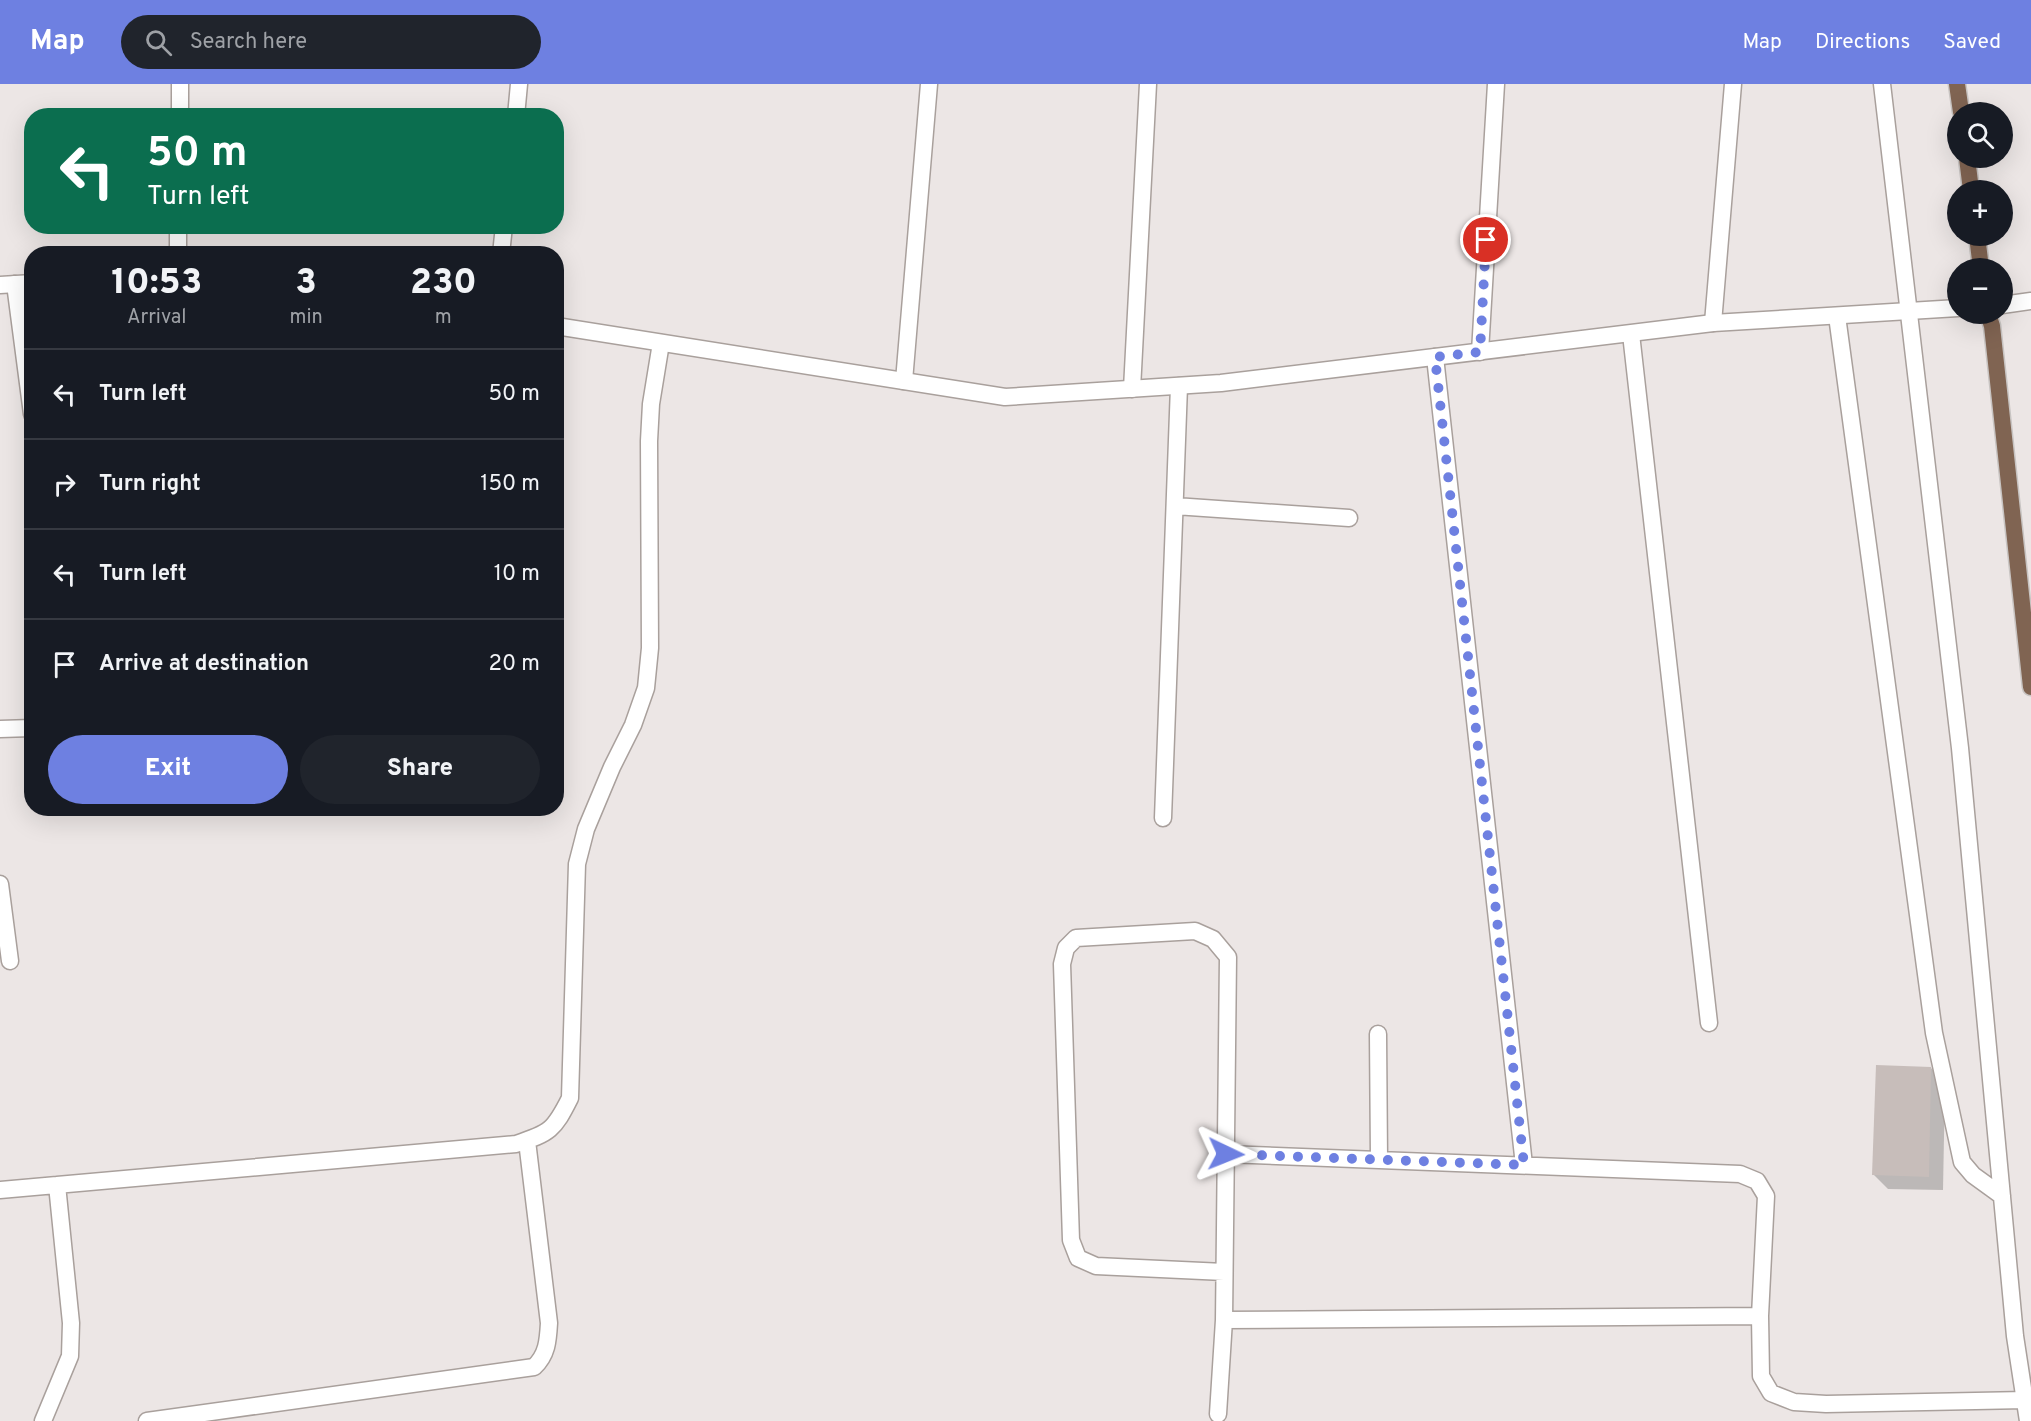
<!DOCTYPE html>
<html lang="en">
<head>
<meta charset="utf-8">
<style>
  body { margin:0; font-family:Overpass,sans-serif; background:#20242c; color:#f1f3f6; height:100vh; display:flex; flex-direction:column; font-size:22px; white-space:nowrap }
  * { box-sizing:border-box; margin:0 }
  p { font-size:20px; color:#9ea1a6 }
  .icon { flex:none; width:33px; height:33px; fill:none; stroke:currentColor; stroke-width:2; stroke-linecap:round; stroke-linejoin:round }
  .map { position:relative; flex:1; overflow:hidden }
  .drawer { position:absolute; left:24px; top:162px; width:540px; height:570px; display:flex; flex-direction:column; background:#171b24; border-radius:24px; box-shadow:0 6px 24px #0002 }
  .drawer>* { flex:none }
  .hud { position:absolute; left:24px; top:24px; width:540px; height:126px; border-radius:24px; box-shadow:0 6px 24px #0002; background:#0b6e4f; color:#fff; overflow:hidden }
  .fabs { position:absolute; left:1947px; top:18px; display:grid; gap:12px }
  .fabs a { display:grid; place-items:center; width:66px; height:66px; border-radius:50%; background:#171b24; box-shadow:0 6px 24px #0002; font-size:30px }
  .pin { position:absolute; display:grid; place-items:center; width:51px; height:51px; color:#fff; margin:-26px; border:3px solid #fff; border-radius:50%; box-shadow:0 2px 6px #0007 }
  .me { position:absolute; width:66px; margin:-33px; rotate:92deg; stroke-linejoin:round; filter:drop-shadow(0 0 4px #0008) }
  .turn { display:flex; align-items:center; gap:21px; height:126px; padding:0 24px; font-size:27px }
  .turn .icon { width:78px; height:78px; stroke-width:2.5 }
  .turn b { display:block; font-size:42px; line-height:51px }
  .eta { display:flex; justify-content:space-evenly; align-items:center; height:102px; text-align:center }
  .eta b { font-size:36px; font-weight:800; line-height:42px }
  .primary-button { display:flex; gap:12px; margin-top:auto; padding:12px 24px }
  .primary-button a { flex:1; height:69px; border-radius:36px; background:#6e80e1; color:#fff; font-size:24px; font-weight:800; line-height:69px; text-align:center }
  .primary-button a+a { background:#20242c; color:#f1f3f6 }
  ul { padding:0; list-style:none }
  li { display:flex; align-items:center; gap:18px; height:90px; padding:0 24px; border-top:2px solid #363941 }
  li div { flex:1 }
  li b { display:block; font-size:22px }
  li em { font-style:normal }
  header { display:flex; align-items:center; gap:36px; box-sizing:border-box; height:84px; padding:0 30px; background:#6e80e1; color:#fff }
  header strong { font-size:28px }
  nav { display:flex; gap:33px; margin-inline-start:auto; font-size:21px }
  .search { width:420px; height:54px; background:#20242c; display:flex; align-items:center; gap:15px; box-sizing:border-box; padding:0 21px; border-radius:33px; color:#9ea1a6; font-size:22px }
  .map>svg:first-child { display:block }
  .shadow { fill:#0003 }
  .building { fill:#c7bdba }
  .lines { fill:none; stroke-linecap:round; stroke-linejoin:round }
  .service-casing { stroke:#a9a09c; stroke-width:19 }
  .minor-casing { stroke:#a9a09c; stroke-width:19 }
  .tertiary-casing { stroke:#a9a09c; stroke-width:19 }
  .trunk-casing { stroke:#c8c4c2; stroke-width:19 }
  .service { stroke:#fff; stroke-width:16 }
  .minor { stroke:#fff; stroke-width:16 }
  .tertiary { stroke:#fff; stroke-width:16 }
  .trunk { stroke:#806452; stroke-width:16 }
  .route { stroke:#6e80e1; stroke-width:10; stroke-dasharray:0 18 }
</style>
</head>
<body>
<header>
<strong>Map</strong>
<div class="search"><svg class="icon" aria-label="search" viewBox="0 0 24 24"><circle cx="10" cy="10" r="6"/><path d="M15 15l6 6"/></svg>Search here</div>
<nav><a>Map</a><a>Directions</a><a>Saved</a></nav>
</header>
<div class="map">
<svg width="2031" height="1337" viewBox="0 0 2031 1337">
  <rect width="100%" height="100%" fill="#ece6e5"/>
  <path class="shadow" d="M 1931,984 L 1945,999 L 1943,1106 L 1888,1105 L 1874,1091 Z"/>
  <path class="building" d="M 1876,981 L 1931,983 L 1929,1093 L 1872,1091 Z"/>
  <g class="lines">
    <g class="service-casing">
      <path id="service" d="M 516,32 L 519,0
        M 501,170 L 504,142"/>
    </g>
    <g class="minor-casing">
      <path id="minor" d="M 1882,0 L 1960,664 L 2015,1252 L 2028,1337
        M 180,32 L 180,0
        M 178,170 L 178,142
        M 15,200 L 32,330
        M 1837,232 L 1934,949 L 1962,1078 L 1973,1091 L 2002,1112
        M 1713,239 L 1733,0
        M 1631,250 L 1709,939
        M 1480,268 L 1496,0
        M 1435,273 L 1524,1081
        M 904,297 L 929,0
        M 1132,305 L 1148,0
        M 1175,422 L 1349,434
        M 0,645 L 32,644
        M 1163,734 L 1179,302
        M 0,800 L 10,877
        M 1378,950 L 1379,1076
        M 1226,1070 L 1740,1090 L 1757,1097 L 1766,1112 L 1760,1232 L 1761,1292 L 1771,1309 L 1794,1318 L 1826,1320 L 2025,1316
        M 0,1106 L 516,1060 C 550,1049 554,1046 570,1014 L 577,780 L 586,745 L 612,683 L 633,641 L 646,604 L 650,564 L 649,357 L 651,320 L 661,259
        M 1224,1236 L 1760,1232
        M 1218,1330 L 1224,1236 L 1228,873 L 1213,855 L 1195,847 L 1076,854 L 1066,864 L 1062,880 L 1071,1156 L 1078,1174 L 1096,1182 L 1224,1188
        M 43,1337 L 70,1272 L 71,1239 L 57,1101
        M 147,1337 L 534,1283 C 547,1271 548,1257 549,1239 L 527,1057"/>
    </g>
    <g class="tertiary-casing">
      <path id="tertiary" d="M 0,201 L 32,199
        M 2002,221 L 2031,217
        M 556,242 L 1005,313 L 1221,299 L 1713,239 L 1958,224"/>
    </g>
    <g class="trunk-casing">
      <path id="trunk" d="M 1957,0 L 1961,28
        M 1967,74 L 1971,106
        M 1977,152 L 1981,184
        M 1988,230 L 1992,242 L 2031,603"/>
    </g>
    <use href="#service" class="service"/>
    <use href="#minor" class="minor"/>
    <use href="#tertiary" class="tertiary"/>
    <use href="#trunk" class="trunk"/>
  </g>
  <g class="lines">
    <path class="route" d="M 1226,1070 L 1524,1081 L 1435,273 L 1480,268 L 1486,156"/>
  </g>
</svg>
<div class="fabs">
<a><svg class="icon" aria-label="search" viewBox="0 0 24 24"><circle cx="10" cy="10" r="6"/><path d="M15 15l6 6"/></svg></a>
<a>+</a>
<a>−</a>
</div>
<div class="pin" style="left:1486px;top:156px;background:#d93025"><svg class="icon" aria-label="arrive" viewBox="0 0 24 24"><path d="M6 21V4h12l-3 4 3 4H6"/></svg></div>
<svg class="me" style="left:1226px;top:1070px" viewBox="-20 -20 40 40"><path d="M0-17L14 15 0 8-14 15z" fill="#6e80e1" stroke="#fff" stroke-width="4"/></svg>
<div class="hud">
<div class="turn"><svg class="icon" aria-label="left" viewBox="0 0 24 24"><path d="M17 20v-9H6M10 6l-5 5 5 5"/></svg><div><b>50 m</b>Turn left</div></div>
</div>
<section class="drawer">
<div class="eta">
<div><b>10:53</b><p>Arrival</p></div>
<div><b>3</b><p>min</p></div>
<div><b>230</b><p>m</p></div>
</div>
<ul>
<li><svg class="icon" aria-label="left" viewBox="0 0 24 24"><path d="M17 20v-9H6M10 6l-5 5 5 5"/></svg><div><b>Turn left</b></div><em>50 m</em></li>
<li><svg class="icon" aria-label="right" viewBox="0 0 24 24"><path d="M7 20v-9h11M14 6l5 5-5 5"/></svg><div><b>Turn right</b></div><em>150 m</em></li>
<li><svg class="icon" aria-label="left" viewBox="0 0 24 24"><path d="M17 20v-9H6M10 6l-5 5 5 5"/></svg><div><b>Turn left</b></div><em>10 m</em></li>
<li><svg class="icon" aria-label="arrive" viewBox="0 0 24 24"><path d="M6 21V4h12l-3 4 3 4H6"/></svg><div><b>Arrive at destination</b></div><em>20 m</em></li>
</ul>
<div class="primary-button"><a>Exit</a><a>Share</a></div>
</section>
</div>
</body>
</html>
